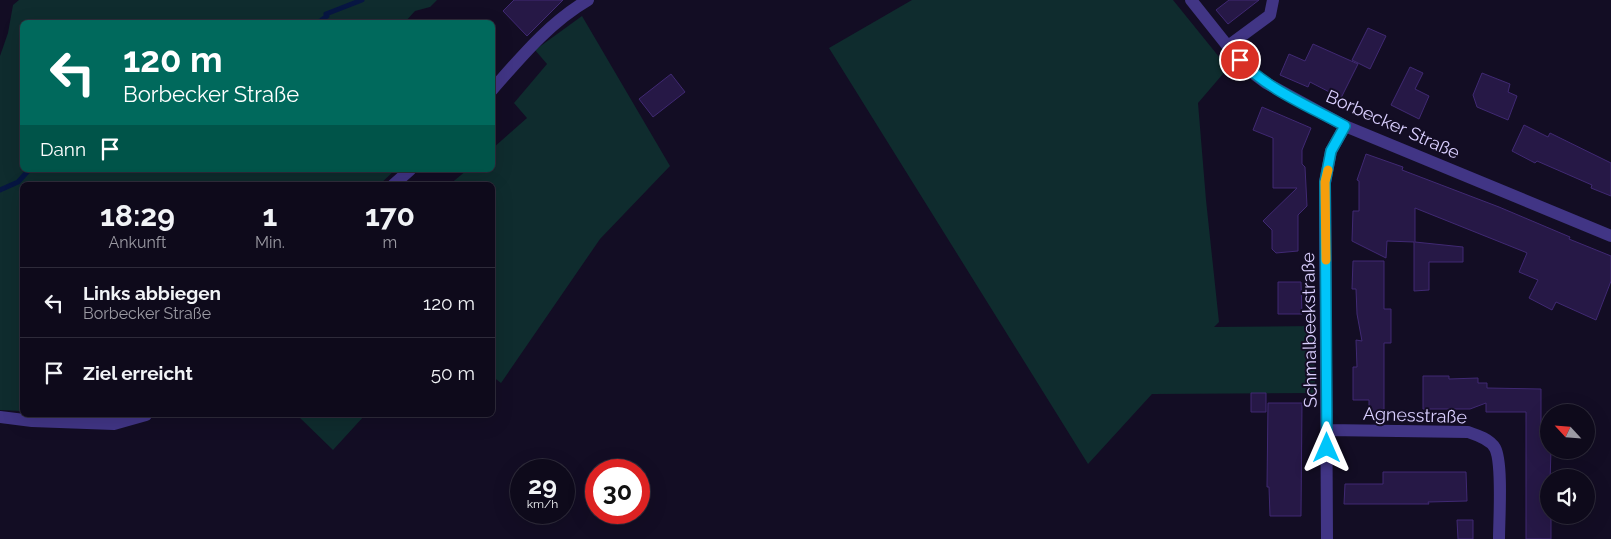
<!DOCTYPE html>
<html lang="de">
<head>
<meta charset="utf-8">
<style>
  body { margin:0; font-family:Raleway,sans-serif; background:#171324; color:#f1f3f6; height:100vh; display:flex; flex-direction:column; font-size:19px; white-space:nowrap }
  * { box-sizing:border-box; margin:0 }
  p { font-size:16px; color:#9b9aa3 }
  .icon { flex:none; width:28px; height:28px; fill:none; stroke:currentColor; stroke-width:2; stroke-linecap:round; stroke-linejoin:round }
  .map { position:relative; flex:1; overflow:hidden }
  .sheet { position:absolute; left:20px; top:182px; width:475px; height:235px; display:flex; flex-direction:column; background:#0e0a1b; border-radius:8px; box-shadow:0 5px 20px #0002,0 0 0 1px #2e2b3a }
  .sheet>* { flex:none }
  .guide { position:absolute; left:20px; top:20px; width:475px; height:152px; border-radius:8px; box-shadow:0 5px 20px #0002,0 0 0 1px #2e2b3a; background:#00695c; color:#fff; overflow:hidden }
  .needle { width:32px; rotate:296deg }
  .tools { position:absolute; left:1540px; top:404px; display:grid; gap:10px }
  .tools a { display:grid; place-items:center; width:55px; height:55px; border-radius:50%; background:#0e0a1b; box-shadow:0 5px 20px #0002,0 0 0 1px #2e2b3a; font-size:25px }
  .speed { position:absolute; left:510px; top:459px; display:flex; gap:10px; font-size:25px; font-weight:700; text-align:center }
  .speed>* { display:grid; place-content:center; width:65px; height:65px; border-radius:50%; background:#0e0a1b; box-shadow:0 5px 20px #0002,0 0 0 1px #2e2b3a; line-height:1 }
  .speed small { font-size:12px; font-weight:400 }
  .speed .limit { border:8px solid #d22; background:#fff; color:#111 }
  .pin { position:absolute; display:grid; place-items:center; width:42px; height:42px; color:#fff; margin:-21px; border:2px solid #fff; border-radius:50%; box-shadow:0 1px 5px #0007 }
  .me { position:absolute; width:55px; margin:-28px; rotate:0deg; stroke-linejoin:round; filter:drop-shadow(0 0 4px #0008) }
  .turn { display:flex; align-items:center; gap:18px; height:105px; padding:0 20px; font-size:22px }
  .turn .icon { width:65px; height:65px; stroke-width:2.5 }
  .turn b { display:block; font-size:35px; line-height:42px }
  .then { display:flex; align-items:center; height:48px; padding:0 20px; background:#0003; gap:10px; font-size:19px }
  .eta { display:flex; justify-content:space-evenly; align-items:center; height:85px; text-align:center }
  .eta b { font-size:30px; font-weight:700; line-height:35px }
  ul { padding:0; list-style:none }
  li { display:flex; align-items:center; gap:15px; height:70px; padding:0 20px; border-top:1px solid #2e2b3a }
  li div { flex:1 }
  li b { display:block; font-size:19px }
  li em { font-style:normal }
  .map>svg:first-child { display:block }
  .green { fill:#0f2c2e }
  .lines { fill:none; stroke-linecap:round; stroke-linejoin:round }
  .stream { stroke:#071642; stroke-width:5 }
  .building { fill:#261846; stroke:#402973 }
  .minor { stroke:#413585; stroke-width:12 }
  .route-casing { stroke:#0080a2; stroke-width:12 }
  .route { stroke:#00c5fa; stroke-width:9 }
  .slow { stroke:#f59e0b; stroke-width:9 }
  .labels { text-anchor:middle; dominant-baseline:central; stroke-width:4; stroke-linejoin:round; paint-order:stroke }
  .street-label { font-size:18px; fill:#dacfff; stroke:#130d24 }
</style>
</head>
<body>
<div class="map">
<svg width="1611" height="539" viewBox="0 0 1611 539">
  <rect width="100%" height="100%" fill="#130d24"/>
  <path class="green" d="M 19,0 L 437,0 L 430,7 L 415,11 L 405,22 L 22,22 L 22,170 L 395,170 L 379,185 L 22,185 L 22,411 L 0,410 L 0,56 L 8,33 L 13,5 Z
    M 912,0 L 1173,0 L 1228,68 L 1198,103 L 1206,200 L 1219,322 L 1214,327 L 1314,326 L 1315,393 L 1152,394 L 1088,464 L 829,48 Z
    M 582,16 L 670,166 L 600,239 L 501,383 L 492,376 L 492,185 L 449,185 L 467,170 L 492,170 L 493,148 L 527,118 L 514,103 L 547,64 L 535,50 Z
    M 297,415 L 365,415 L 333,450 Z"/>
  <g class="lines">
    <path class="stream" d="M 319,22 L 327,16 L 326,14 L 362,0
      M 0,190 L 18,182 L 29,170"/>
  </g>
  <path class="building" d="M 514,0 L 563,0 L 527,36 L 503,11 Z
    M 1229,0 L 1259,0 L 1228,24 L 1216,10 Z
    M 1368,28 L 1386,36 L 1370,69 L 1352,60 Z
    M 1313,44 L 1358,64 L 1341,98 L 1310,82 L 1308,87 L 1280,75 L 1289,54 L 1305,61 Z
    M 1410,67 L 1423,73 L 1415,89 L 1429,96 L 1419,119 L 1391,105 Z
    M 1482,73 L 1510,84 L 1508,92 L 1517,96 L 1508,120 L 1477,107 L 1473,95 Z
    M 671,74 L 685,92 L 653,117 L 639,99 Z
    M 1262,107 L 1311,128 L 1302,150 L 1302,164 L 1305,167 L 1307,206 L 1298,215 L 1298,251 L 1276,253 L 1272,249 L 1272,230 L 1263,221 L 1297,188 L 1273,188 L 1273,138 L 1253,130 Z
    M 1524,125 L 1548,137 L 1550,133 L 1611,163 L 1611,196 L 1591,188 L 1592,185 L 1537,161 L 1535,163 L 1512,151 Z
    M 1366,154 L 1403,167 L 1402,170 L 1499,207 L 1570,237 L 1569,239 L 1611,256 L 1611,281 L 1596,320 L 1556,302 L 1552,310 L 1529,298 L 1538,280 L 1519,272 L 1527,253 L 1525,252 L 1415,208 L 1415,242 L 1463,247 L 1463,262 L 1429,262 L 1429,290 L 1414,291 L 1414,242 L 1387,241 L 1386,258 L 1352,241 L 1353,211 L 1359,211 L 1359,181 L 1357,180 Z
    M 1353,261 L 1384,261 L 1384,309 L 1391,309 L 1391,343 L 1384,343 L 1384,415 L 1369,415 L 1369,400 L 1353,400 L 1353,367 L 1357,367 L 1356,340 L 1362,341 L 1357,314 L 1356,289 L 1352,289 Z
    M 1278,282 L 1301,282 L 1302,314 L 1278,314 Z
    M 1423,376 L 1449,376 L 1449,379 L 1478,378 L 1478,383 L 1487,383 L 1487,388 L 1541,389 L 1541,429 L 1549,429 L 1549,450 L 1551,450 L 1549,515 L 1551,515 L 1551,539 L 1526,539 L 1526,412 L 1486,412 L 1486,403 L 1470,409 L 1423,409 Z
    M 1251,393 L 1266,393 L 1266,412 L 1251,412 Z
    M 1268,403 L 1302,403 L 1301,516 L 1270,516 L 1269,487 L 1267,487 Z
    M 1383,472 L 1466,472 L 1467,501 L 1428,502 L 1429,504 L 1344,504 L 1345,484 L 1383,484 Z
    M 1457,520 L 1473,520 L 1473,539 L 1458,539 Z"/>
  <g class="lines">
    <path class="minor" d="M 1191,0 L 1230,49 L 1250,71 L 1266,83 L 1345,126 L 1611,236
      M 1228,46 L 1270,15 L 1273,0
      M 492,90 C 521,57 550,22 588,0
      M 393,185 L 410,170
      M 0,417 L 32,421 L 114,424 L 146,415
      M 1327,430 L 1468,432 C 1477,435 1490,439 1495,448 C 1503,463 1499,519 1499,539
      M 1327,539 L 1325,183 L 1331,151 L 1345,126"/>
  </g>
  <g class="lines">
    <g class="route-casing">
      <path id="route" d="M 1240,60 C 1268,90 1309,106 1345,126 L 1331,151 L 1325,182 L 1327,448"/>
    </g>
    <use href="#route" class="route"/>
    <path class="slow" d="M 1326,260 L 1325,182 L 1328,170"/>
  </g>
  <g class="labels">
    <g class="street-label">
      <text transform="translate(1393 124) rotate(24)">Borbecker Straße</text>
      <text transform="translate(1309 330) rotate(-91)">Schmalbeekstraße</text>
      <text transform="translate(1415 415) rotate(2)">Agnesstraße</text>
    </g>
  </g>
</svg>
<div class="tools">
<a><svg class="needle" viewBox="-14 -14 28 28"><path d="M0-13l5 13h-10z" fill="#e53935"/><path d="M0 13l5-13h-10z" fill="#9b9aa3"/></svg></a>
<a><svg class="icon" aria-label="sound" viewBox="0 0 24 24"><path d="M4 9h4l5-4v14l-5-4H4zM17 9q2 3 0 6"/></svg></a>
</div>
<div class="speed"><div>29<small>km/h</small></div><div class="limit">30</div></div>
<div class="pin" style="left:1240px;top:60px;background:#d93025"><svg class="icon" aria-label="arrive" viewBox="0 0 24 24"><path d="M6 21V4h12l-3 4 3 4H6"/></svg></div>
<svg class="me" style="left:1327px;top:448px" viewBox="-20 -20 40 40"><path d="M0-17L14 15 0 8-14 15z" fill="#00c5fa" stroke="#fff" stroke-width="4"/></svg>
<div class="guide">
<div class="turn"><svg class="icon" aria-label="left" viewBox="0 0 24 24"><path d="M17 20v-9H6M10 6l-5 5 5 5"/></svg><div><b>120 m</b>Borbecker Straße</div></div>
<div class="then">Dann<svg class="icon" aria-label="arrive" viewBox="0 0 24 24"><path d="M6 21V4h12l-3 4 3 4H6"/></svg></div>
</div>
<section class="sheet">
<div class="eta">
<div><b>18:29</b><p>Ankunft</p></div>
<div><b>1</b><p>Min.</p></div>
<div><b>170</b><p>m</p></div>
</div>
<ul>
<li><svg class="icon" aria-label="left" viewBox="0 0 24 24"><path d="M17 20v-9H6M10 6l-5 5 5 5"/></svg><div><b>Links abbiegen</b><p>Borbecker Straße</p></div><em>120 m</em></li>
<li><svg class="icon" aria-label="arrive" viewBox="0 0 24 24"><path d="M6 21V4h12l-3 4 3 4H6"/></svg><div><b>Ziel erreicht</b></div><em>50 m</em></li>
</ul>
</section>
</div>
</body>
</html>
